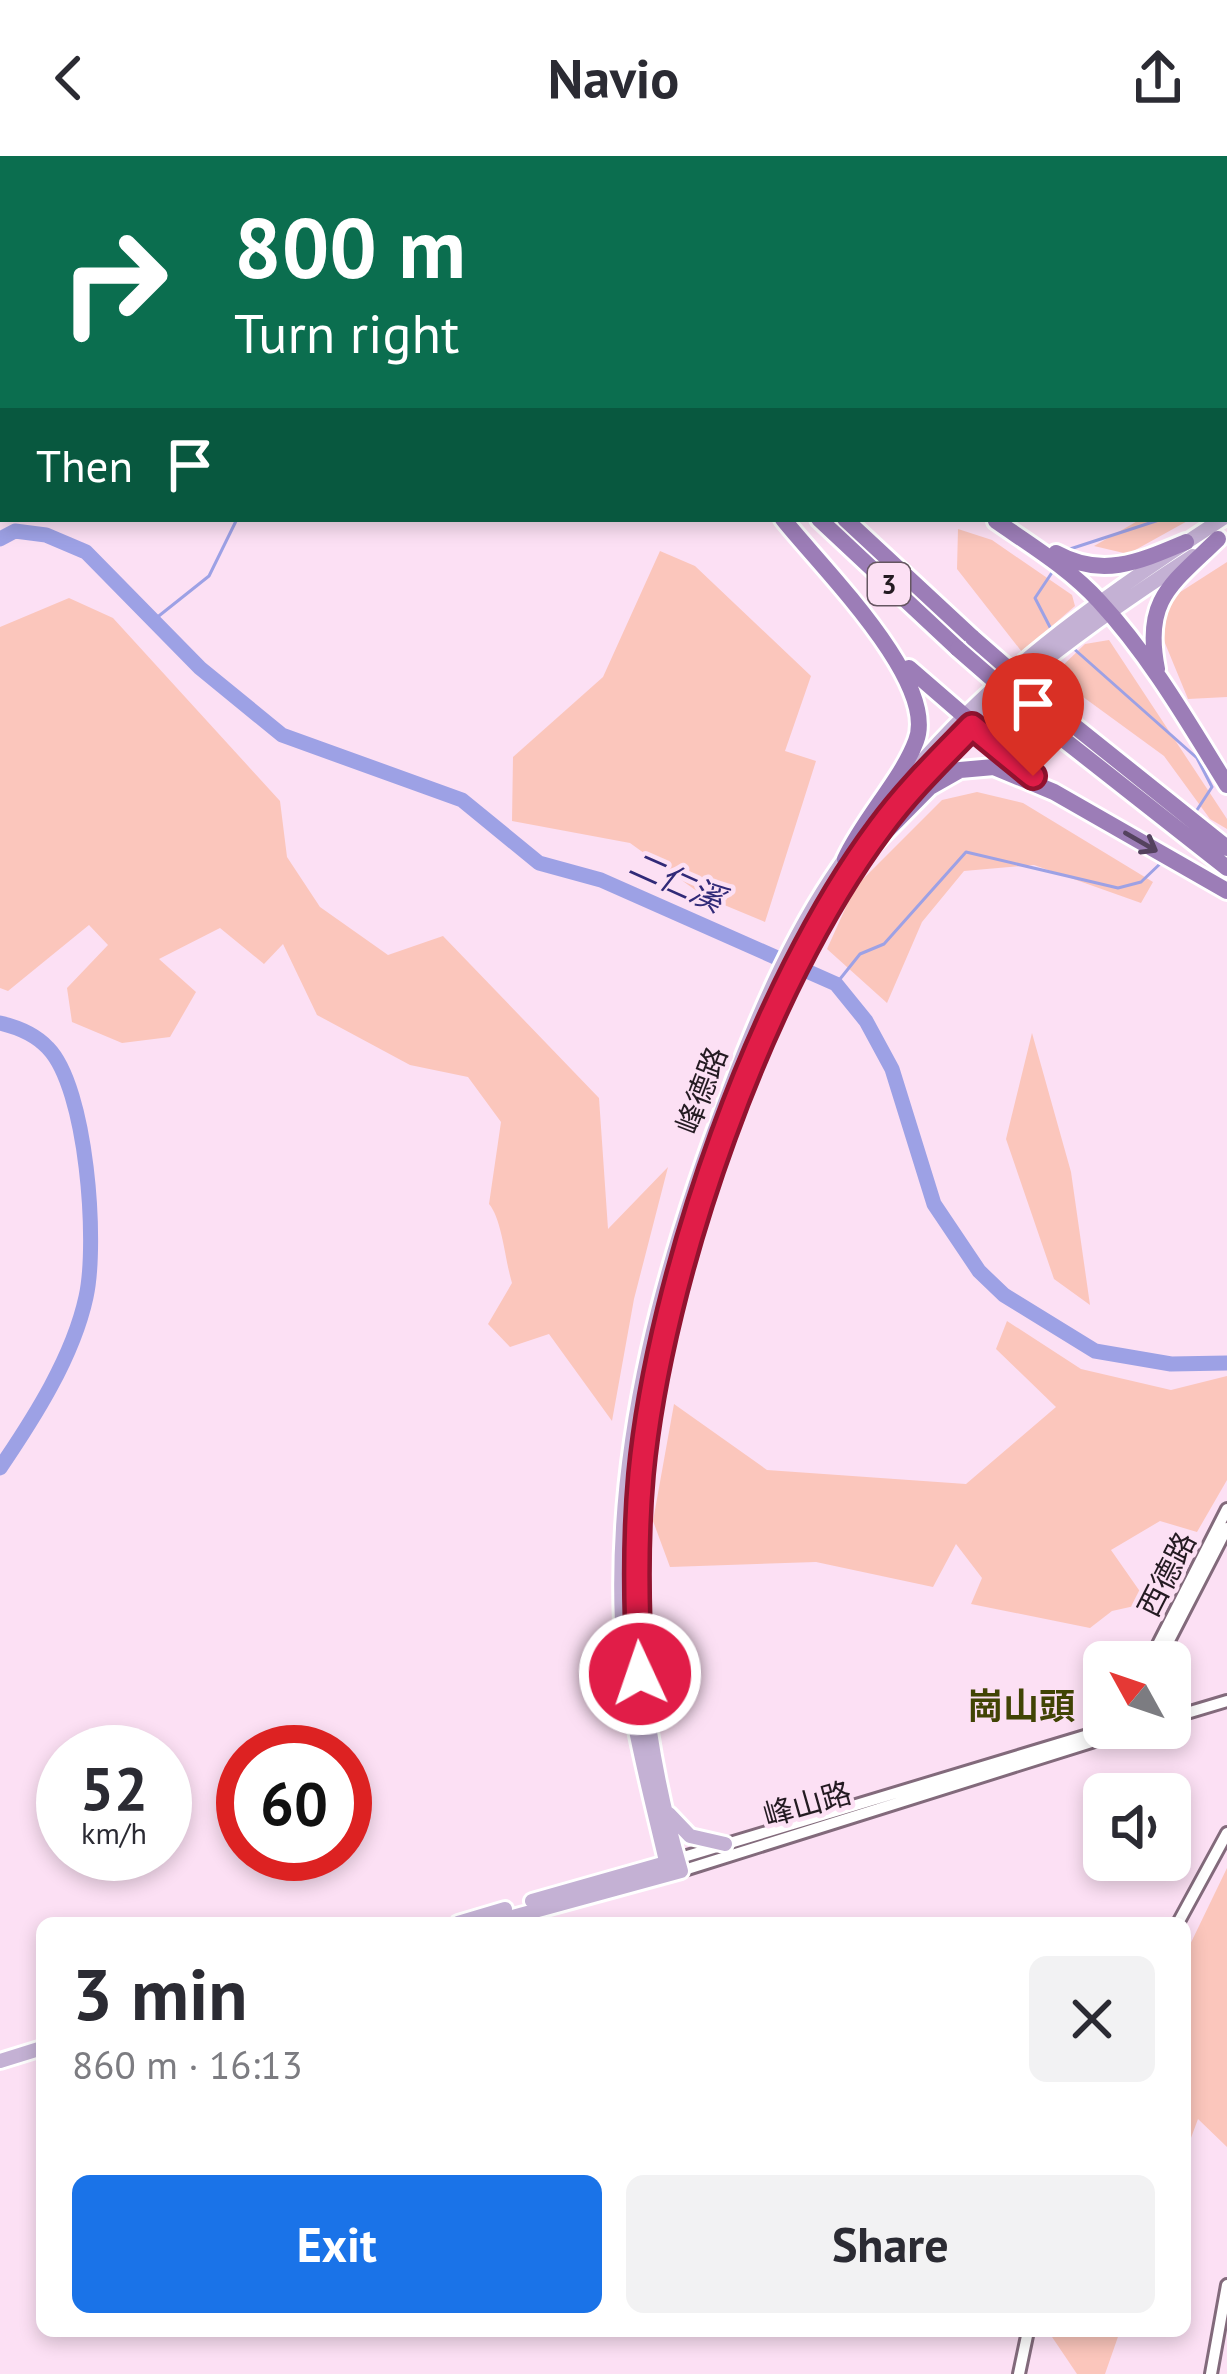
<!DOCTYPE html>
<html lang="en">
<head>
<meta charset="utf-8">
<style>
  body { margin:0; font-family:"PT Sans","Noto Sans TC",sans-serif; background:#f2f2f3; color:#2b2b33; height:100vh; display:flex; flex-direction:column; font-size:45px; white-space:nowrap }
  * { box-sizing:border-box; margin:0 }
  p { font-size:39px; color:#7c7c81 }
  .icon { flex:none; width:66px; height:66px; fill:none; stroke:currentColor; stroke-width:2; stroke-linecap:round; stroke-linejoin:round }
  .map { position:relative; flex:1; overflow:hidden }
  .drawer { position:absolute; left:36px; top:1761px; width:1155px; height:420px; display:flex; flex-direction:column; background:#fff; border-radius:18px; box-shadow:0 6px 18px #0003 }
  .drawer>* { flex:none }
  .top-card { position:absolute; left:0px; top:0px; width:1227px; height:366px; box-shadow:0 6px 18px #0003; background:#0b6e4f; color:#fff; overflow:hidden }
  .needle { width:78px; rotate:310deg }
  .fabs { position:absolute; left:1083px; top:1485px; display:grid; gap:24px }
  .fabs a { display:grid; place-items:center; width:108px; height:108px; border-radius:18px; background:#fff; box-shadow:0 6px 18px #0003; font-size:60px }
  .speed { position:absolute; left:36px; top:1569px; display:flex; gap:24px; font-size:60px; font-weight:700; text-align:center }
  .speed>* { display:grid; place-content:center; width:156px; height:156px; border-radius:50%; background:#fff; box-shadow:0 6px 18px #0003; line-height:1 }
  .speed small { font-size:30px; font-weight:400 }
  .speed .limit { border:18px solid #d22; background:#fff; color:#111 }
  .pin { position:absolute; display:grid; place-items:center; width:102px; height:102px; color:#fff; margin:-123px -51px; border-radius:50% 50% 50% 0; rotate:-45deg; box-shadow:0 0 12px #0007 }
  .pin .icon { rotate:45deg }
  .me { position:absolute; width:132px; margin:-66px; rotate:357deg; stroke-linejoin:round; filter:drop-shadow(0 0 9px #0008) }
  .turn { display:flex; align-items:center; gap:42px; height:252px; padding:0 36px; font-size:54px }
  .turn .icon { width:156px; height:156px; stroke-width:2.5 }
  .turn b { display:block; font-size:84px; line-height:102px }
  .then { display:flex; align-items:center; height:114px; padding:0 36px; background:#0003; gap:24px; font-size:45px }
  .round { display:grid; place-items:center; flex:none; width:126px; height:126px; border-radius:18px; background:#f2f2f3 }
  .headline { display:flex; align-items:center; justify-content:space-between; height:204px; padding:0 36px }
  h1 { font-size:72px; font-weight:600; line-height:90px }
  .action { display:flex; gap:24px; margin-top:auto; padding:24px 36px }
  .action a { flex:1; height:138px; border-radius:18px; background:#1a73e8; color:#fff; font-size:48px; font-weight:600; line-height:138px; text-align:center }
  .action a+a { background:#f2f2f3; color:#2b2b33 }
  header { display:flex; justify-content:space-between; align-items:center; height:156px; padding:0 36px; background:#fff; font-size:54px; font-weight:600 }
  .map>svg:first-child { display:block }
  .green { fill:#fbc6bc }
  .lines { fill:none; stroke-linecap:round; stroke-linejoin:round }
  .stream { stroke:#9da1e5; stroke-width:3 }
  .river { stroke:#9da1e5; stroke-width:15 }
  .minor-casing { stroke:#826a7b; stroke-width:16 }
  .major-casing { stroke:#fff; stroke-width:20 }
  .highway-casing { stroke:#fff; stroke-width:22 }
  .minor { stroke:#fff; stroke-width:10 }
  .major { stroke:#c4b1d4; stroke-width:14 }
  .highway { stroke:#9c7db7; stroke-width:16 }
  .highway-bridge-casing { stroke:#fff; stroke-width:22; stroke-linecap:butt }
  .highway-bridge { stroke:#9c7db7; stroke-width:16 }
  .oneway { stroke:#54425e }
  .route-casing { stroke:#92132f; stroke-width:30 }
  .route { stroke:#e11d48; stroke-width:21 }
  .labels { text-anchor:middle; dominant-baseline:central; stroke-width:9; stroke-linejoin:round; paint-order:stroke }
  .shield { fill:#fce0f4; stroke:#655661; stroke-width:3 }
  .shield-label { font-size:27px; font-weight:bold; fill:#241b22 }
  .street-label { font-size:30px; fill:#241b22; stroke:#fce0f4 }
  .water-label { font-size:33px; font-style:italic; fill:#312a78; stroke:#fce0f4 }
  .quarter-label { font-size:36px; font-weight:bold; fill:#414405; stroke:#fce0f4 }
</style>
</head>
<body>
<header><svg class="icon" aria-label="back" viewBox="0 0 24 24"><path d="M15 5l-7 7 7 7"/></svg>Navio<svg class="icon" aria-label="share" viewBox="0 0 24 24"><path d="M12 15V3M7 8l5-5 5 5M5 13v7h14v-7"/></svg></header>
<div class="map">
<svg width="1227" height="2218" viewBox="0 0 1227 2218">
  <rect width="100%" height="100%" fill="#fce0f4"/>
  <path class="green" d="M 683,0 L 1227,0 L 1227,42 L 1224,3 Z
    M 1141,363 L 1191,363 L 1128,398 L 1094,390 Z
    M 958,373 L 992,384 L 1072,439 L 1075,450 L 1022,496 L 957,413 Z
    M 660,395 L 695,410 L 811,520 L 785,595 L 816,605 L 765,766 L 705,741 L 630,687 L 512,665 L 513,601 L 603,521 Z
    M 1227,406 L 1227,541 L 1188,543 L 1160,475 L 1174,440 Z
    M 69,442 L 113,462 L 280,645 L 287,701 L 320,751 L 388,799 L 443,780 L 599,942 L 608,1073 L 668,1011 L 634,1143 L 612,1265 L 549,1178 L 510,1191 L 488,1168 L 512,1127 C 505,1104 502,1063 489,1048 L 501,966 L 468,921 L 410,909 L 317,859 L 283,788 L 264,808 L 220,772 L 159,803 L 196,836 L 170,881 L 122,887 L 72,866 L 67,832 L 108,789 L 89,769 L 8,835 L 0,832 L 0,471 Z
    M 1109,484 L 1227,663 L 1227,673 L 1210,663 L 1164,600 L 1053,519 L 1085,488 Z
    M 977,636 L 1023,647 L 1153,726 L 1141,747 L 1034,709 L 964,715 L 922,766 L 887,847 L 827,793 L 855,731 L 942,644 Z
    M 1032,877 L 1071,1016 L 1090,1149 L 1054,1123 L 1006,983 Z
    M 1007,1165 L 1081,1213 L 1171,1234 L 1227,1220 L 1227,1324 L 1197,1376 L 1160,1365 L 1111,1394 L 1148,1447 L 1112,1455 L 1090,1472 L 971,1448 L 982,1422 L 956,1388 L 933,1431 L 816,1406 L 670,1411 L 653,1365 L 674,1248 L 767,1314 L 966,1328 L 1056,1251 L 996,1193 Z
    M 1227,1712 L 1227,1991 L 1198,1963 L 1185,1998 L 1185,1799 Z
    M 1048,2175 L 1120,2175 L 1105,2218 L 1077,2218 Z"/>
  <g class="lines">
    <path class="stream" d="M 291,0 L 293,3
      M 1224,303 L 1227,302
      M 1067,394 L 1162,363
      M 155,463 L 209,420 L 237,363
      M 1052,475 L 1035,442 L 1055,412
      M 1073,492 L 1197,602 L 1212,631 L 1195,657
      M 836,828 L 860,798 L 884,788 L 966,696 L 1118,732 L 1141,726 L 1163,705"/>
    <path class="river" d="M 0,383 L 15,375 L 46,379 L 86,396 L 200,512 L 282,579 L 462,644 L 539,707 L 601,724 L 836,828 L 866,865 L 892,913 L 934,1048 L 979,1115 L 1004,1139 L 1095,1195 L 1171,1208 L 1227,1207
      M 0,867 C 17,871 36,879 48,892 C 87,932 98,1087 86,1141 C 73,1201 34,1262 0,1312"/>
    <g class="minor-casing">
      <path id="minor" d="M 1224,54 L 1227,55
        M 0,100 L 3,101
        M 1149,1506 L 1227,1353
        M 1158,1506 L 1227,1372
        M 1170,1562 L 1227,1545
        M 677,1703 L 1088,1579 L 1104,1569
        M 681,1715 L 1136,1572
        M 1178,1767 L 1227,1677
        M 1019,2218 L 1028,2175
        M 1211,2218 L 1227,2129"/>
    </g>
    <g class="major-casing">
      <path id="major" d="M 892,642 C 982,525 1099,443 1222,363
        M 877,676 C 957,562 1077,475 1193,400
        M 669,1658 L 690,1680 L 725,1688
        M 669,1718 C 650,1634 626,1553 622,1467 C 614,1284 665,1102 730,933 C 761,851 797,768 849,697
        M 532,1745 L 673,1705
        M 458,1767 L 505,1753
        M 491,1767 L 681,1715 C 606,1458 636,1243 721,994 C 756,891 799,789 861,699
        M 0,1905 L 42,1892"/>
    </g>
    <g class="highway-casing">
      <path id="highway" d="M 426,0 L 430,3
        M 453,0 L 457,3
        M 783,363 C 820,410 939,526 916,585 C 902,623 864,662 845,703
        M 819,363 L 958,493
        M 845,363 L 973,482
        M 996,365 C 1032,390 1070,413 1099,445 C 1150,500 1188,566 1227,629
        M 1056,397 C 1103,423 1141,405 1186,386
        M 909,512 L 1035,621
        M 1157,513 C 1143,443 1172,428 1218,383
        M 1067,564 L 1227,692
        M 1049,572 L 1227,712
        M 854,708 L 930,631 L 960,614 L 994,611 L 1054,636 L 1227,735"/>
    </g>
    <use href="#minor" class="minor"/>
    <use href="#major" class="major"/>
    <use href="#highway" class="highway"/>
    <g class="highway-bridge-casing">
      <path id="highway-bridge" d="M 973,482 L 1067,564
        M 958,493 L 1049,572"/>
    </g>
    <use href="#highway-bridge" class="highway-bridge"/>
  </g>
  <defs><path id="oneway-shaft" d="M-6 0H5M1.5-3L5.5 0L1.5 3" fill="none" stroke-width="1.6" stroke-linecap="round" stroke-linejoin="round" transform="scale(3)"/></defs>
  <use class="oneway" href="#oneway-shaft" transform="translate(1141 686) rotate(30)"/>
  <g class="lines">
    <g class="route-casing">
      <path id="route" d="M 640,1518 C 636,1451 635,1385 641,1318 C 660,1119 761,831 880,672 C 907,635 940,603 972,570 L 1033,620"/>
    </g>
    <use href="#route" class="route"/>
  </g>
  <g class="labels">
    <rect class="shield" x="868" y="407" width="42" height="42" rx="9"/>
    <g class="shield-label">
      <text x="889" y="428">3</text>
    </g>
    <g class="street-label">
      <text transform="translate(701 934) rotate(-69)">峰德路</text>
      <text transform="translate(1166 1418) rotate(-63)">西德路</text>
      <text transform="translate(807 1647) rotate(-16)">峰山路</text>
    </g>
    <g class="water-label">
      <text transform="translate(677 725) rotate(24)">二仁溪</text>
    </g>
    <g class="quarter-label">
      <text x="1021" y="1549">崗山頭</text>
    </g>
  </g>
</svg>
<div class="fabs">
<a><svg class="needle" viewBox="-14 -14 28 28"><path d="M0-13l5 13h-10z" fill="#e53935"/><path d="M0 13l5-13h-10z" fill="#7c7c81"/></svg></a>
<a><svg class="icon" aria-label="sound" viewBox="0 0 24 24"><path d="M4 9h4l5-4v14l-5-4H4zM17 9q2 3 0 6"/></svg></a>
</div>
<div class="speed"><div>52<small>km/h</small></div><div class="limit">60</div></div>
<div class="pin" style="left:1033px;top:620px;background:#d93025"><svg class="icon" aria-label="arrive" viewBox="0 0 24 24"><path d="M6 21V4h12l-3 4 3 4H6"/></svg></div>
<svg class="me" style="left:640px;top:1518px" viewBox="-20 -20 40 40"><circle r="17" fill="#e11d48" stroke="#fff" stroke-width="3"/><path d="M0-11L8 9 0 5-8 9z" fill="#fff"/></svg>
<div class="top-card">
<div class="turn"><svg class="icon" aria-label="right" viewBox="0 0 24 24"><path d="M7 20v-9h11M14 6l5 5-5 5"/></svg><div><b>800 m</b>Turn right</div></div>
<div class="then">Then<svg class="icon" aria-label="arrive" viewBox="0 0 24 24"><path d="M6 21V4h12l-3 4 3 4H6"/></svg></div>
</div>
<section class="drawer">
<div class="headline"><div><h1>3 min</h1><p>860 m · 16:13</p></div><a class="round"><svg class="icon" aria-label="close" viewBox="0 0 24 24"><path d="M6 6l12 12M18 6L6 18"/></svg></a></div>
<div class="action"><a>Exit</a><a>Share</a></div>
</section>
</div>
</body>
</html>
